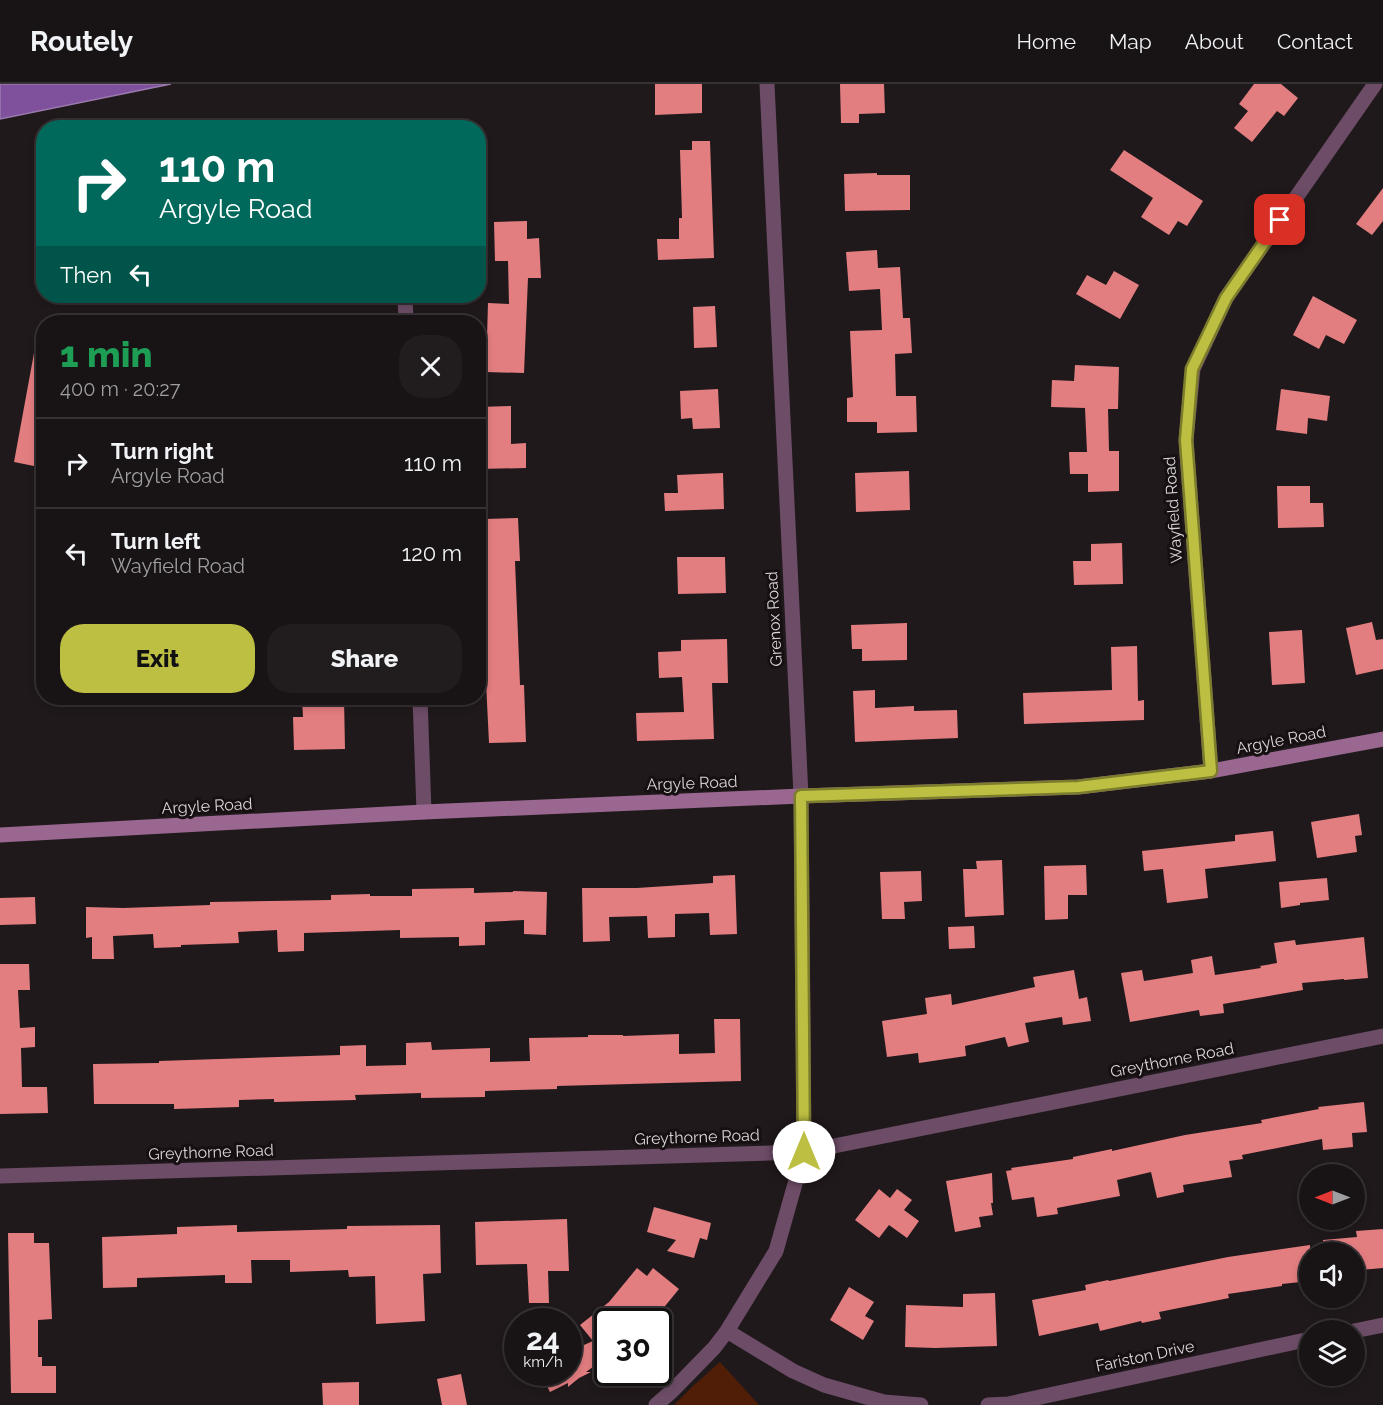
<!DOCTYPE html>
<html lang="en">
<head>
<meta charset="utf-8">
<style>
  body { margin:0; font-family:Raleway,sans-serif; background:#211c1d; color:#f1f3f6; height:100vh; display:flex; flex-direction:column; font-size:22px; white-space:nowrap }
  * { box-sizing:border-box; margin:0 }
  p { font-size:20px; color:#9f9ea0 }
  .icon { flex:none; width:33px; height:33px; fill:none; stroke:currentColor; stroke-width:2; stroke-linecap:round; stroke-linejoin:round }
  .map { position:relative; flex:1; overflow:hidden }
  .details { position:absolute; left:36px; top:231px; width:450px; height:390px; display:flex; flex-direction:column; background:#181314; border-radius:24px; box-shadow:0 3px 9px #0003,0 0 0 2px #363234 }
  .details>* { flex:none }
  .hud { position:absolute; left:36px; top:36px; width:450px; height:183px; border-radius:24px; box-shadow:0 3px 9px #0003,0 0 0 2px #363234; background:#00695c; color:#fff; overflow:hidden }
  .needle { width:39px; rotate:270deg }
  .fabs { position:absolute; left:1299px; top:1080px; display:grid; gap:12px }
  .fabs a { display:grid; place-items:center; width:66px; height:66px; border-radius:50%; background:#181314; box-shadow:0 3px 9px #0003,0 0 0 2px #363234; font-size:30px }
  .speed { position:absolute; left:504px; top:1224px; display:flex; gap:12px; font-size:30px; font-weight:700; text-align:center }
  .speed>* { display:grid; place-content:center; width:78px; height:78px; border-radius:50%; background:#181314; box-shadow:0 3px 9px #0003,0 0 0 2px #363234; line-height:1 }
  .speed small { font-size:15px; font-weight:400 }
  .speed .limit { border:3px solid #111; border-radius:9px; background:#fff; color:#111 }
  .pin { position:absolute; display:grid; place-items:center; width:51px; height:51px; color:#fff; margin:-26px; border-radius:12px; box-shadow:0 3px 9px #0006 }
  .me { position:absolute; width:66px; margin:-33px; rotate:0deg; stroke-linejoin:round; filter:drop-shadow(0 0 4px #0008) }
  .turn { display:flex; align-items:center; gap:21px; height:126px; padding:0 24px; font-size:27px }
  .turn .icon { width:78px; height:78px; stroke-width:2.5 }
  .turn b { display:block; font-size:42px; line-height:51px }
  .then { display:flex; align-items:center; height:57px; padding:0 24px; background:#0003; gap:12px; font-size:22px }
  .round { display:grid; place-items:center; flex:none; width:63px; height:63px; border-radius:24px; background:#211c1d }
  .head { display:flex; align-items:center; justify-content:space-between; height:102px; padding:0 24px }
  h1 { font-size:36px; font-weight:800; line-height:45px; color:#1e9e55 }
  .primary-button { display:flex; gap:12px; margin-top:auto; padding:12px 24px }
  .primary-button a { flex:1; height:69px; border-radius:24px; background:#bdbf43; color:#111; font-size:24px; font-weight:800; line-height:69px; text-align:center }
  .primary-button a+a { background:#211c1d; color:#f1f3f6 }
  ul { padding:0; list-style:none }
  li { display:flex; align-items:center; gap:18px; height:90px; padding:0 24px; border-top:2px solid #363234 }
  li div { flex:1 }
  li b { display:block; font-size:22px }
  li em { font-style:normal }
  header { display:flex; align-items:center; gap:36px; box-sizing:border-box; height:84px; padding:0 30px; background:#181314; border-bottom:2px solid #363234 }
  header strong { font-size:28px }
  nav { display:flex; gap:33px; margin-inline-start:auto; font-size:21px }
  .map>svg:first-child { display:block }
  .green { fill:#501d07 }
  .water { fill:#7f519d; stroke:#9b79af; stroke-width:1.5 }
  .building { fill:#e27d80 }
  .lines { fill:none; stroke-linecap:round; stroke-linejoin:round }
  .street { stroke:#6c4c66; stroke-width:15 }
  .secondary { stroke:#996790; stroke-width:15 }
  .route-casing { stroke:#7b7c2c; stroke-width:15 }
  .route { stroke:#bdbf43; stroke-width:10 }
  .labels { text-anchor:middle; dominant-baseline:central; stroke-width:6; stroke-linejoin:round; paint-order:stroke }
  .street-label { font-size:16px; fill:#dbd6d8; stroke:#171012 }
</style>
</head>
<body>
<header>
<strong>Routely</strong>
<nav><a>Home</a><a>Map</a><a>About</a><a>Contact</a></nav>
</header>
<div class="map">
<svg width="1383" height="1321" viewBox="0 0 1383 1321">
  <rect width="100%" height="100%" fill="#20191b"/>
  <path class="green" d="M 720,1278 L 759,1321 L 674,1321 L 693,1302 Z"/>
  <path class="water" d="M 0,0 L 171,0 L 0,35 Z"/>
  <path class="building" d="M 655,0 L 702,0 L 702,29 L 655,31 Z
    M 840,0 L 884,0 L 885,29 L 859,30 L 859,39 L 841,39 Z
    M 1254,0 L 1281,0 L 1298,14 L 1284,32 L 1277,27 L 1252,58 L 1234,44 L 1248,27 L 1239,20 Z
    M 692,57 L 710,57 L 714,174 L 658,176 L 657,155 L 679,155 L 679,134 L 682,134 L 680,66 L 692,66 Z
    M 1124,66 L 1203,117 L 1187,142 L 1178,137 L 1169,151 L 1141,133 L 1153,114 L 1110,86 Z
    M 877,89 L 877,91 L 910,91 L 910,126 L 845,127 L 844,90 Z
    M 1383,104 L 1383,137 L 1372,151 L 1356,140 Z
    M 527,137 L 527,155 L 539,154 L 541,194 L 528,194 L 524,289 L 486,288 L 488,219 L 509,220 L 508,177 L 495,177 L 494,138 Z
    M 877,166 L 878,184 L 900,183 L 903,234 L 910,234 L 912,269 L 895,270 L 896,312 L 916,312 L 917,348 L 877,349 L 877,338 L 847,338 L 847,314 L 853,313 L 850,247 L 882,246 L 880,205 L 849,207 L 846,168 Z
    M 1114,187 L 1139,201 L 1120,235 L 1076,210 L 1087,191 L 1106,201 Z
    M 1313,212 L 1357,236 L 1344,260 L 1326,251 L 1319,265 L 1293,251 Z
    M 715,222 L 717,263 L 694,264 L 693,223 Z
    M 34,269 L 44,270 L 44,384 L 14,378 Z
    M 1075,281 L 1119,283 L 1118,325 L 1108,325 L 1109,367 L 1119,367 L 1119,407 L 1088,408 L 1088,390 L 1070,390 L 1069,368 L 1087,368 L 1085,324 L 1051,323 L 1052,296 L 1074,297 Z
    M 718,305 L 720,344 L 693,345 L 692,334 L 681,335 L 680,307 Z
    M 1281,305 L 1330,312 L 1327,337 L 1308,334 L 1307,350 L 1276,346 Z
    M 511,322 L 511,360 L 526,359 L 526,384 L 478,385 L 478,323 Z
    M 909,387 L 910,426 L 856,428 L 855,389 Z
    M 723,389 L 724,425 L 665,427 L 664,409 L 678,409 L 677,391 Z
    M 1277,402 L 1310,402 L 1310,419 L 1323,419 L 1324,443 L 1278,444 Z
    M 518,434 L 520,477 L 515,477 L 520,601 L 524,601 L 526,658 L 489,659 L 479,456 L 486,456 L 485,435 Z
    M 1122,459 L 1123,500 L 1074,501 L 1073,477 L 1091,477 L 1091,460 Z
    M 677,473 L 725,473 L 726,509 L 678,510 Z
    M 1372,538 L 1376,556 L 1383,555 L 1383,585 L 1356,591 L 1346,544 Z
    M 907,539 L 907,576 L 862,577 L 862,565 L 852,565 L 851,541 Z
    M 1302,546 L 1305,599 L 1272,601 L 1269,548 Z
    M 727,555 L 728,599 L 712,599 L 714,655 L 637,657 L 636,629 L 684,628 L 682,593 L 659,594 L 658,568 L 681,567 L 681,556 Z
    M 1137,562 L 1138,617 L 1144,616 L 1144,636 L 1024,640 L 1023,609 L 1112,606 L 1111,563 Z
    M 875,606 L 875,624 L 914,622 L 914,627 L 957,626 L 958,654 L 855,658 L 853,607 Z
    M 302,614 L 344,614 L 345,665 L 294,666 L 293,633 L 303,633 Z
    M 1359,730 L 1362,751 L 1355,752 L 1357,768 L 1317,774 L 1311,738 Z
    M 1273,747 L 1276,777 L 1205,785 L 1208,814 L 1167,819 L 1163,785 L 1144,787 L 1142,767 L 1235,757 L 1235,751 Z
    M 1002,776 L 1004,831 L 965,833 L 963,785 L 977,785 L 976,777 Z
    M 1086,781 L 1087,811 L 1068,811 L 1068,835 L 1045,836 L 1044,782 Z
    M 921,787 L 922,817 L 904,818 L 905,835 L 882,835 L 880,788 Z
    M 735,791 L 737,850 L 710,851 L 709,829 L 675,830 L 675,853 L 648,854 L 647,832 L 609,833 L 610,857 L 583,858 L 582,804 L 637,804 L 713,799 L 713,792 Z
    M 1327,794 L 1329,816 L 1300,819 L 1300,821 L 1281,824 L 1279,798 Z
    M 474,804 L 474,809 L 513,808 L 513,807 L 547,808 L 546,851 L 524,850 L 524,836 L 485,838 L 485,861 L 459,862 L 459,853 L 400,854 L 400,846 L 304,849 L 304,867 L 278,868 L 277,846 L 238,848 L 239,859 L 181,861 L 181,863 L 154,864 L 153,850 L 113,852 L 114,875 L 92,875 L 92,853 L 86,854 L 86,823 L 123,824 L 210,821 L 210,818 L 331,816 L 331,811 L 370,810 L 370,812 L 412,812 L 412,805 Z
    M 35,813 L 36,840 L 0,841 L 0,814 Z
    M 974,842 L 975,864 L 949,865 L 948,843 Z
    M 1364,853 L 1368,894 L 1344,896 L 1344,895 L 1302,899 L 1303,906 L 1223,920 L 1224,929 L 1200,932 L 1199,926 L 1130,938 L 1121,889 L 1142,886 L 1144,897 L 1193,889 L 1191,876 L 1212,872 L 1215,891 L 1261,884 L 1260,882 L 1277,879 L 1274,859 L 1295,856 L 1296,861 Z
    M 0,880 L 29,880 L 30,906 L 18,906 L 20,944 L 35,943 L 35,963 L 21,964 L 22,1003 L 47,1003 L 48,1029 L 0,1030 Z
    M 1074,886 L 1079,915 L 1087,913 L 1091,937 L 1063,941 L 1062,933 L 1025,939 L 1029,958 L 1008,963 L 1005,953 L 965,962 L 966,972 L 919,979 L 918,969 L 887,973 L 882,937 L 927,930 L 925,914 L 951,910 L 952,921 L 1035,903 L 1033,893 Z
    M 714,935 L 740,935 L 741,997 L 557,1002 L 557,1005 L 485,1007 L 485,1013 L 421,1014 L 421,1009 L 355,1011 L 356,1016 L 274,1018 L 274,1015 L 239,1016 L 239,1023 L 174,1025 L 174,1020 L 94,1020 L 93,980 L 159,979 L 159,977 L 340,971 L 340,962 L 366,961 L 366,982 L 406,981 L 406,959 L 431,958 L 432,966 L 490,964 L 490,978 L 530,977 L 529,954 L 588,953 L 588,951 L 623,951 L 623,952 L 679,950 L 679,970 L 715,969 Z
    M 1364,1018 L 1367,1048 L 1352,1049 L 1353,1063 L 1323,1066 L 1322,1055 L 1242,1071 L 1243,1075 L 1229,1077 L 1232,1093 L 1183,1101 L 1184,1108 L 1157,1114 L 1151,1088 L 1117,1096 L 1120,1112 L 1057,1124 L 1058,1130 L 1037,1133 L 1034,1113 L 1012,1116 L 1006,1087 L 1012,1086 L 1011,1084 L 1073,1075 L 1073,1073 L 1112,1065 L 1112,1067 L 1185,1051 L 1262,1039 L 1261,1036 L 1319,1025 L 1318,1023 Z
    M 992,1089 L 993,1119 L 991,1119 L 993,1131 L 979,1133 L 981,1143 L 955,1148 L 946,1097 Z
    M 879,1105 L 890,1114 L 897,1105 L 912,1116 L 904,1126 L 919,1137 L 907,1154 L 889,1141 L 879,1154 L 855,1136 Z
    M 654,1123 L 711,1139 L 707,1156 L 700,1154 L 694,1174 L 667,1167 L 676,1156 L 647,1148 Z
    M 567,1135 L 569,1187 L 548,1187 L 549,1219 L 529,1219 L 527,1180 L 476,1181 L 475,1138 Z
    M 237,1141 L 237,1148 L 347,1145 L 347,1142 L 440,1141 L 441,1189 L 423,1190 L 425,1237 L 376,1240 L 375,1192 L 349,1193 L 348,1186 L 290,1188 L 290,1176 L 251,1176 L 252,1199 L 225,1199 L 225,1191 L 137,1194 L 137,1203 L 103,1204 L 102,1153 L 177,1150 L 177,1143 Z
    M 1383,1145 L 1383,1184 L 1360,1186 L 1359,1168 L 1324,1168 L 1323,1156 L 1357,1153 L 1356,1147 Z
    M 8,1149 L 34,1149 L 34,1159 L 49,1159 L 52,1235 L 38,1236 L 38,1273 L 42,1273 L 42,1282 L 56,1282 L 56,1309 L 11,1309 Z
    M 1310,1161 L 1310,1197 L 1282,1200 L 1282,1202 L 1228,1210 L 1229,1214 L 1159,1228 L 1161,1235 L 1142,1239 L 1141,1237 L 1100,1247 L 1098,1239 L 1039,1252 L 1032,1216 L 1086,1206 L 1085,1201 L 1108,1196 L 1109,1197 L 1228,1173 Z
    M 637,1184 L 647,1192 L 653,1184 L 679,1205 L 652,1238 L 608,1238 L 608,1276 L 605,1274 L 586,1288 L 591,1288 L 579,1294 L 568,1303 L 568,1299 L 550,1308 L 540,1288 L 568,1288 L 568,1268 L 593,1257 L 580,1241 L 609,1218 Z
    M 849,1203 L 874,1218 L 865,1232 L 874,1237 L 863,1256 L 830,1236 Z
    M 995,1209 L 997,1262 L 935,1264 L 905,1263 L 906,1221 L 963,1223 L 963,1210 Z
    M 461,1290 L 467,1321 L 442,1321 L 437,1295 Z
    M 359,1298 L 359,1321 L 323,1321 L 322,1299 Z"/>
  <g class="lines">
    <path class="street" d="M 405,212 L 406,238
      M 420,614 L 424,728
      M 1211,687 L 1186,356 L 1193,285 L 1226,214 L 1375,0
      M 0,1092 L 804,1068 L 1383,952
      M 727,1247 L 793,1287 L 824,1301 L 884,1318 L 921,1321
      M 1354,1247 L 1383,1241
      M 656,1321 L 672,1307 L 714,1264 L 727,1247 L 776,1167 L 804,1068 L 801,712 L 767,0
      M 988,1321 L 1008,1320 L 1310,1255"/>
    <path class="secondary" d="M 0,751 L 424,728 L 801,712 L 1078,703 L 1211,687 L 1383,655"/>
  </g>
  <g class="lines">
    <g class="route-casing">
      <path id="route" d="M 804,1068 L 801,712 L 1078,703 L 1211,687 L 1186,356 L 1192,285 L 1226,214 L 1280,136"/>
    </g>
    <use href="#route" class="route"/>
  </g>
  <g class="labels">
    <g class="street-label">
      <text transform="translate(1173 426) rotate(-94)">Wayfield Road</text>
      <text transform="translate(774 535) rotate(-93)">Grenox Road</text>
      <text transform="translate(1281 656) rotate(-11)">Argyle Road</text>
      <text transform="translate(692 699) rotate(-2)">Argyle Road</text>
      <text transform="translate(207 722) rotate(-3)">Argyle Road</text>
      <text transform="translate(1172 976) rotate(-11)">Greythorne Road</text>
      <text transform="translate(697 1053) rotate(-2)">Greythorne Road</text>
      <text transform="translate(211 1068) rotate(-2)">Greythorne Road</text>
      <text transform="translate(1145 1272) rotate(-12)">Fariston Drive</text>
    </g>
  </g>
</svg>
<div class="fabs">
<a><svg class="needle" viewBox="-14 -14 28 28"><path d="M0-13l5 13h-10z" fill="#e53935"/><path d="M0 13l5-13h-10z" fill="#9f9ea0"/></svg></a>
<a><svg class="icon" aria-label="sound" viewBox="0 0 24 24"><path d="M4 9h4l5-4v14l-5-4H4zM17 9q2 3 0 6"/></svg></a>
<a><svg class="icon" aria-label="layers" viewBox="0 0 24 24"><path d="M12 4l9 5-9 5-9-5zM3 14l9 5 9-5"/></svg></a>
</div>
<div class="speed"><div>24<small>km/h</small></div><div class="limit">30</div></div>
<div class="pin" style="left:1280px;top:136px;background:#d93025"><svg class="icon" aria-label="arrive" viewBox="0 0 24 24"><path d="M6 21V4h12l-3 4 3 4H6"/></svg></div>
<svg class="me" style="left:804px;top:1068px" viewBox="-20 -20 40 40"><circle r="19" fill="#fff"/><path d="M0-13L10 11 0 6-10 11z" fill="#bdbf43"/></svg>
<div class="hud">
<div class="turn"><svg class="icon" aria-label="right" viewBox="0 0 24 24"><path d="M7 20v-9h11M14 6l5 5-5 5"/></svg><div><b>110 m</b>Argyle Road</div></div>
<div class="then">Then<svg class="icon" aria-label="left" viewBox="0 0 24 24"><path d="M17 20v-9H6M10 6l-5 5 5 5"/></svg></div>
</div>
<section class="details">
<div class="head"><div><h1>1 min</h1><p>400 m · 20:27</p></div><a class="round"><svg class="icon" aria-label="close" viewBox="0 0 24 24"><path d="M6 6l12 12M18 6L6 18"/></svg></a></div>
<ul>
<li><svg class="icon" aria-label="right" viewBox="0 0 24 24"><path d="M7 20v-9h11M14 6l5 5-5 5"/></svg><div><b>Turn right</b><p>Argyle Road</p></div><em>110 m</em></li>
<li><svg class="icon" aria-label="left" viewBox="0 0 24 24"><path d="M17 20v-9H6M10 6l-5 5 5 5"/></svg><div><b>Turn left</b><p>Wayfield Road</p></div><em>120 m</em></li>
</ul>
<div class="primary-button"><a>Exit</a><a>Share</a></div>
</section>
</div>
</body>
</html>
